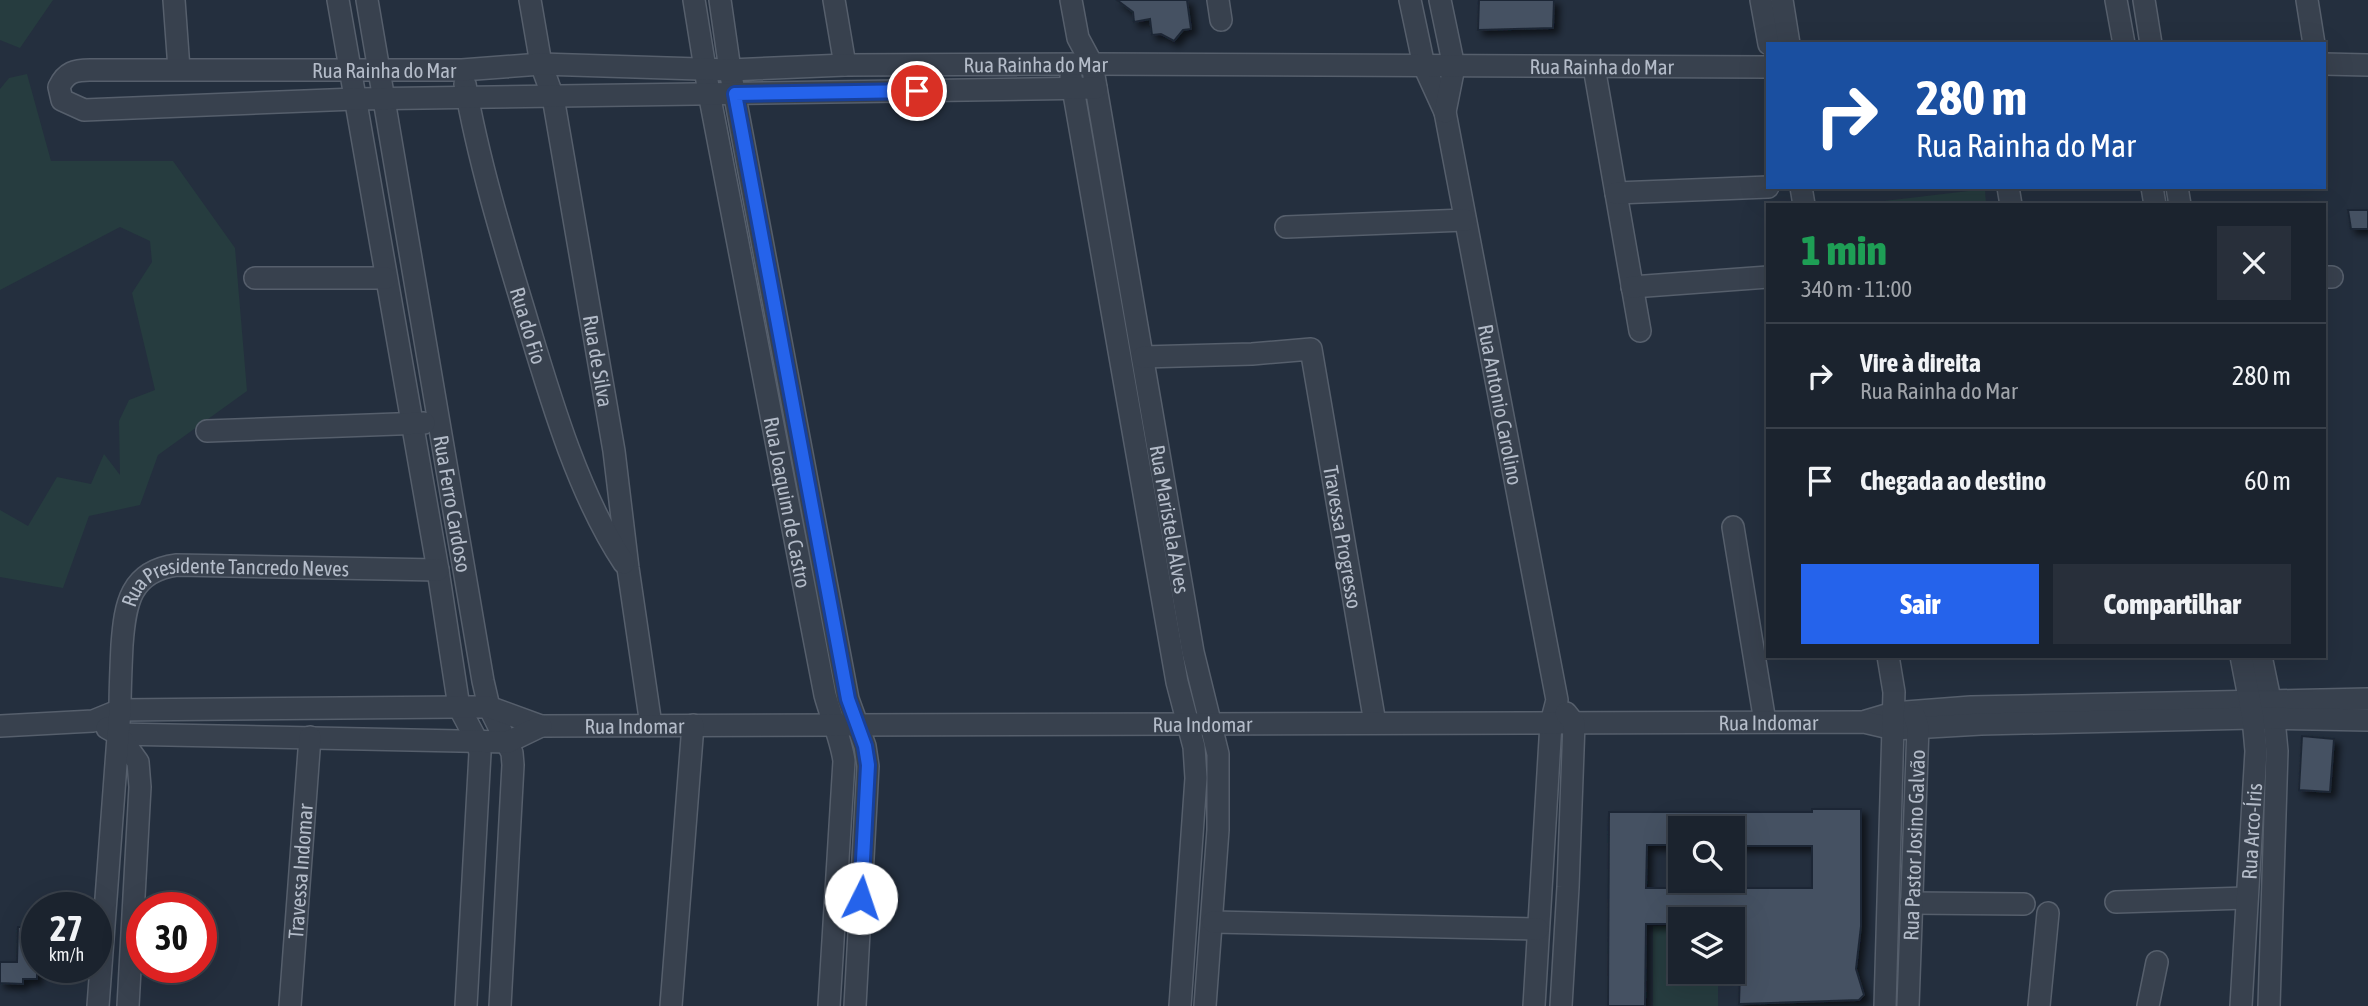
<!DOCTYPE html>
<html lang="pt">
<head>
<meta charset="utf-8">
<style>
  body { margin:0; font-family:"Asap Condensed",sans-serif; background:#282f3a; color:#f1f3f6; height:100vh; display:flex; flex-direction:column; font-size:26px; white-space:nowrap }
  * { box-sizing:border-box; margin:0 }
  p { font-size:23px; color:#a0a4aa }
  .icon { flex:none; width:38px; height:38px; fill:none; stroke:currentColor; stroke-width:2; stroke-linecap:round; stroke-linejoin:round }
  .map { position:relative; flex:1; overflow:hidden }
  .side { position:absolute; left:1766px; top:203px; width:560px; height:455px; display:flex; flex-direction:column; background:#1b232e; border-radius:0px; box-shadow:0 7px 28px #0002,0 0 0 2px #39404a }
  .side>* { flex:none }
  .guide { position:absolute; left:1766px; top:42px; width:560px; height:147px; border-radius:0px; box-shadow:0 7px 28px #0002,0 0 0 2px #39404a; background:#1a4fa0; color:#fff; overflow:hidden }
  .controls { position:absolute; left:1668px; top:816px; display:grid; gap:14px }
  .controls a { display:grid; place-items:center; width:77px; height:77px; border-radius:0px; background:#1b232e; box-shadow:0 7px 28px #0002,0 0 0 2px #39404a; font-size:35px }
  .speed { position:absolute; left:21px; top:892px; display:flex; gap:14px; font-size:35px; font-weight:700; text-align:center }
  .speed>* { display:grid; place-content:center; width:91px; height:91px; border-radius:50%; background:#1b232e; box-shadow:0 7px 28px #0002,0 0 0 2px #39404a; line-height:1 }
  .speed small { font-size:18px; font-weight:400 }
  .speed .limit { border:10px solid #d22; background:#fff; color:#111 }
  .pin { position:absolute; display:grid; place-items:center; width:60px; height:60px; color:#fff; margin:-30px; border:4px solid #fff; border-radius:50%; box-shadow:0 2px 7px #0007 }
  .me { position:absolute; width:77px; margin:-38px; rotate:4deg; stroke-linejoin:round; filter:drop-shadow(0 0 5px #0008) }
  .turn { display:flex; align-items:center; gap:24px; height:147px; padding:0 35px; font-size:32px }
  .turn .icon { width:91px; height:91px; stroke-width:2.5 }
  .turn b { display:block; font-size:49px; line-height:60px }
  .round { display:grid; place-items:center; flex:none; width:74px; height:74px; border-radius:0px; background:#282f3a }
  .headline { display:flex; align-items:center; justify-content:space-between; height:119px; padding:0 35px }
  h1 { font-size:42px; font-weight:800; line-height:52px; color:#1e9e55 }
  .button { display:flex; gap:14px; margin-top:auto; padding:14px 35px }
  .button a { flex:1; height:80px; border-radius:0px; background:#2563eb; color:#fff; font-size:28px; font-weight:800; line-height:80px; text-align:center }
  .button a+a { background:#282f3a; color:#f1f3f6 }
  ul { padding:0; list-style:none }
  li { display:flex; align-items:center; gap:21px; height:105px; padding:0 35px; border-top:2px solid #39404a }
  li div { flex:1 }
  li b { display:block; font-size:26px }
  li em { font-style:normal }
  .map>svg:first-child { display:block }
  .green { fill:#263c3f }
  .building { fill:#455162; stroke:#1f2835; stroke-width:2; fill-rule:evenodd; filter:url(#shadow) }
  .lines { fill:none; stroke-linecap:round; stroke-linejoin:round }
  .minor-casing { stroke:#565f6c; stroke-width:24 }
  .minor { stroke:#38414e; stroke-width:21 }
  .route-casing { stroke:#184099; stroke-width:18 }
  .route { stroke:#2563eb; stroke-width:12 }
  .labels { text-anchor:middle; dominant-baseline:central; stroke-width:7; stroke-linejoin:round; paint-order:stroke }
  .street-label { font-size:21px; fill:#b4bcc9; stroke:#1d2633 }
</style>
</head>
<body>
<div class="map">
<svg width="2368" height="1006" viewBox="0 0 2368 1006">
  <defs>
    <filter id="shadow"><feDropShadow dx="5" dy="5" stdDeviation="3.5" flood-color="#0009"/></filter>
  </defs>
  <rect width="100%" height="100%" fill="#242f3e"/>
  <path class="green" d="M 0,0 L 53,0 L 20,48 L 0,40 Z
    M 27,74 L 51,161 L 173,161 L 235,248 L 247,391 L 158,455 L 140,505 L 89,516 L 63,588 L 0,577 L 0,510 L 28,526 L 57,477 L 91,484 L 104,454 L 120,475 L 119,421 L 129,400 L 155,390 L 132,293 L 152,262 L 150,241 L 120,227 L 0,290 L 0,89 L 9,78 Z
    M 1985,189 L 1986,205 L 1859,205 L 1859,204 Z
    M 1653,926 L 1680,926 L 1680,971 L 1718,971 L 1718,1006 L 1653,1006 Z"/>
  <path class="building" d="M 1117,0 L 1187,0 L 1191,29 L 1183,30 L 1174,41 L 1161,34 L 1152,35 L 1150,19 L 1134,22 L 1133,12 Z
    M 1479,0 L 1554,0 L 1553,28 L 1478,30 Z
    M 2348,210 L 2368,210 L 2368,229 L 2351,229 Z
    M 2302,736 L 2334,739 L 2330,792 L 2299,790 Z
    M 1812,809 L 1861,809 L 1861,926 L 1856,969 L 1864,995 L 1859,1000 L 1739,1004 L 1741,944 L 1732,944 L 1732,919 L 1680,919 L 1680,924 L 1646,924 L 1645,1006 L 1608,1006 L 1609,812 L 1812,812 ZM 1680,828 L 1732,828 L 1732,846 L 1812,846 L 1812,888 L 1646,888 L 1647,845 L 1680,845 Z
    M 18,927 L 37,927 L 37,979 L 23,979 L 23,984 L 0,983 L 0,962 L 17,962 Z"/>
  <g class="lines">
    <g class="minor-casing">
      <g id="minor">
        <path d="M 174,0 L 179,69"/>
        <path d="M 338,0 L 438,570 L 459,707 L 477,741 L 480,753 L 466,1006"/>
        <path id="s1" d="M 367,0 L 483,681 L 489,707 L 512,753 L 513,765 L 500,1006"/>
        <path id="s2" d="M 530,0 L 541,64 L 553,97 L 614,451 L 628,568 L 651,725"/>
        <path id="s3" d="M 694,0 L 709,93 L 825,695 C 831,717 841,739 844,761 L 829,1006"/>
        <path d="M 720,0 L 730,70 L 848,699 L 865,746 L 868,766 L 855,1006"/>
        <path d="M 834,0 L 845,65"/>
        <path id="s4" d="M 1071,0 L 1078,38 L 1092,64 L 1193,652 L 1218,754 L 1218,830 L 1205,1006"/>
        <path d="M 1218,0 L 1221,20"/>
        <path id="s5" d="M 1410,0 L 1424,66 L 1445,112 L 1557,700 L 1551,723 L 1534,1006"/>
        <path d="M 1440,0 L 1454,67 L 1445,112"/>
        <path d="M 1761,0 L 1769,44"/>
        <path d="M 1782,0 L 1789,44"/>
        <path d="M 2116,0 L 2124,44"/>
        <path d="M 2144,0 L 2151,44"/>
        <path d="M 2307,0 L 2314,44"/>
        <path d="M 2324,64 L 2368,65"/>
        <path d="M 1594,67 L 1640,331"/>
        <path d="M 1071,77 L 1177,682 L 1194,747 L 1196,778 L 1180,1006"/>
        <path id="s6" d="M 465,84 C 479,163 503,241 526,317 C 550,397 578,494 624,563"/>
        <path id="s7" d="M 1096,88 L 355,99 L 84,110 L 62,100 L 59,87 C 66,72 75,70 90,70 L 462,70 L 541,64 L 730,70 L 845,65 L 1092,64 L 1768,67"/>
        <path d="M 1801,187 L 1804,205"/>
        <path d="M 2008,187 L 2011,205"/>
        <path d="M 2152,187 L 2155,205"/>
        <path d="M 2177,187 L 2180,205"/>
        <path d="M 1616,193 L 1768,187"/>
        <path d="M 1286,227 L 1465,220"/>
        <path d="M 2324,277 L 2332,277"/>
        <path d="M 255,278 L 386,278"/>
        <path d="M 1632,287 L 1768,277"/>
        <path id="s8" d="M 1143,357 L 1252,354 L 1311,349 L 1375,723"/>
        <path d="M 207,431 L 424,423"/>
        <path d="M 1733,527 L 1765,722"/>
        <path d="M 2261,656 L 2274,719 L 2277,751 L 2269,1006"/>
        <path d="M 1866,721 L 1893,713 L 1971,707 L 2368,699"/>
        <path id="s9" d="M 0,726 L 93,721 L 120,710 L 459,707 L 489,707 L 541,726 L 1864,722 L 1894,729 L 1981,724 L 2253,718 L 2368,720"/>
        <path d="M 107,728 L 118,734 L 508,742 L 541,726"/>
        <path d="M 118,734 L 138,762 L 140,787 L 128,1006"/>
        <path d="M 2116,902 L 2247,898"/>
        <path d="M 1911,903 L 2024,904"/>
        <path d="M 1213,922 L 1538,929"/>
        <path id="s10" d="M 98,1006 L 120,710 C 120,688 121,666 122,645 C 125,604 130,571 177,565 L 438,570"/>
        <path id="s11" d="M 290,1006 L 310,737"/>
        <path d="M 671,1006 L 693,725"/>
        <path d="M 1561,1006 L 1568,887 L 1574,723 L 1566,713"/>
        <path d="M 1885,1006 L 1894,692 L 1888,656"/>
        <path id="s12" d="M 1908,1006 L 1918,727 L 1914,715"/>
        <path d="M 2039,1006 L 2048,913"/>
        <path d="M 2148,1006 L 2157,962"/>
        <path id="s13" d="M 2241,1006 L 2256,751 L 2253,718 L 2241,656"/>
      </g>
    </g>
    <use href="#minor" class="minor"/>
  </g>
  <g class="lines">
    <g class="route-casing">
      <path id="route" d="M 861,898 L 868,765 L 865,746 L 848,699 L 735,94 L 917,91"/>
    </g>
    <use href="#route" class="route"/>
  </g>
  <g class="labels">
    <g class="street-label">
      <text stroke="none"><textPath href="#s7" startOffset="2034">Rua Rainha do Mar</textPath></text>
      <text stroke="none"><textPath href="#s7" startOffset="2600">Rua Rainha do Mar</textPath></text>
      <text stroke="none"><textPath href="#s7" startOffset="1382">Rua Rainha do Mar</textPath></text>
      <text stroke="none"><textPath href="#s6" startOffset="250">Rua do Fio</textPath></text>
      <text stroke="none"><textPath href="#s2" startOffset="368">Rua de Silva</textPath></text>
      <text stroke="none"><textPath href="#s5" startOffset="416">Rua Antonio Carolino</textPath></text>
      <text stroke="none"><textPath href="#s3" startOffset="511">Rua Joaquim de Castro</textPath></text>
      <text stroke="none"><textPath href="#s1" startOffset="511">Rua Ferro Cardoso</textPath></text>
      <text stroke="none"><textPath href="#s4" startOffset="530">Rua Maristela Alves</textPath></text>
      <text stroke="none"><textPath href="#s8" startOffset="359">Travessa Progresso</textPath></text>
      <text stroke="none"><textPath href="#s10" startOffset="522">Rua Presidente Tancredo Neves</textPath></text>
      <text stroke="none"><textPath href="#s9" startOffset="1774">Rua Indomar</textPath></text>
      <text stroke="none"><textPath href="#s9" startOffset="1208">Rua Indomar</textPath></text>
      <text stroke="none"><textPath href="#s9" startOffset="640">Rua Indomar</textPath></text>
      <text stroke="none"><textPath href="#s13" startOffset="175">Rua Arco-Íris</textPath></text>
      <text stroke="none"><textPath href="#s12" startOffset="161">Rua Pastor Josino Galvão</textPath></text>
      <text stroke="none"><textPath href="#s11" startOffset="135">Travessa Indomar</textPath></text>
    </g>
  </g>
</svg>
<div class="controls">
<a><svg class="icon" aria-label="search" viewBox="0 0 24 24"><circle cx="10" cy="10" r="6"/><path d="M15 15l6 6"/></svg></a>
<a><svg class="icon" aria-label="layers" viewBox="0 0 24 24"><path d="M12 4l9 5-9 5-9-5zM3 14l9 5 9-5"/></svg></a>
</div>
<div class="speed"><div>27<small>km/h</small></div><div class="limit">30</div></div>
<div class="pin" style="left:917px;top:91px;background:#d93025"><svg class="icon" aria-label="arrive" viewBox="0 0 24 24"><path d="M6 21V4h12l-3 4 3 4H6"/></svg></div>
<svg class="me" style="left:861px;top:898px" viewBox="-20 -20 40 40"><circle r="19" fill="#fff"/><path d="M0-13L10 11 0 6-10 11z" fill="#2563eb"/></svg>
<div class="guide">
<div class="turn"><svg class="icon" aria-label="right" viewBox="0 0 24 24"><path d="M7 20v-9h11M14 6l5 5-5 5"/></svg><div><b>280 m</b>Rua Rainha do Mar</div></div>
</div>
<section class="side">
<div class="headline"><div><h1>1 min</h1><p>340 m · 11:00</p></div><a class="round"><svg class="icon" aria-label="close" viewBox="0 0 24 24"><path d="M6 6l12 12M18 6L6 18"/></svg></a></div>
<ul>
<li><svg class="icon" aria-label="right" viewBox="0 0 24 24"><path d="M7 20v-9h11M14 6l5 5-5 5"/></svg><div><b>Vire à direita</b><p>Rua Rainha do Mar</p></div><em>280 m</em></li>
<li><svg class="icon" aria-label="arrive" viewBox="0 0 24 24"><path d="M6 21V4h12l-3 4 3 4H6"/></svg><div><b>Chegada ao destino</b></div><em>60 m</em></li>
</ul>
<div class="button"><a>Sair</a><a>Compartilhar</a></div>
</section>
</div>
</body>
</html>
